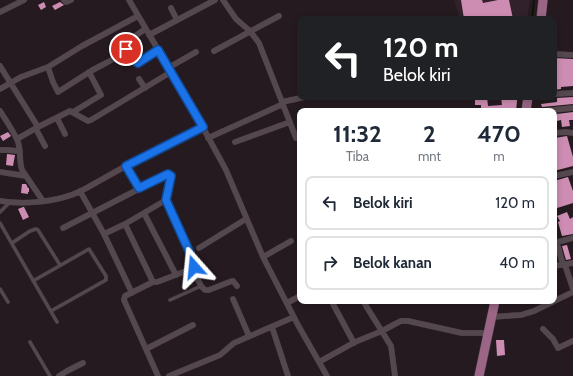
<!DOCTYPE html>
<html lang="id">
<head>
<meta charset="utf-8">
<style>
  body { margin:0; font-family:Cabin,sans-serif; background:#f2f2f3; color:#1f2937; height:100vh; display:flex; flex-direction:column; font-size:15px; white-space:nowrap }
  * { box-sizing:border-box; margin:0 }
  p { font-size:13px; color:#747a83 }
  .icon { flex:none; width:22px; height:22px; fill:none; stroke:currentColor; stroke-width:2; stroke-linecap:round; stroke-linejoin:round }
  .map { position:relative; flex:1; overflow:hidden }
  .panel { position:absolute; left:297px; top:108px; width:260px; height:196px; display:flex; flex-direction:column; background:#fff; border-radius:8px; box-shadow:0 2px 6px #0003 }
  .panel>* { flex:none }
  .banner { position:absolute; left:297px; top:16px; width:260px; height:84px; border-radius:8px; box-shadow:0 2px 6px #0003; background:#202124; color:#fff; overflow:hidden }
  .pin { position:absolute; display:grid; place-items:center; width:34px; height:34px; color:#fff; margin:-17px; border:2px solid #fff; border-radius:50%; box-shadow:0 1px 4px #0007 }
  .me { position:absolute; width:44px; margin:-22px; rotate:342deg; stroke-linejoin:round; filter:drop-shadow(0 0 3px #0008) }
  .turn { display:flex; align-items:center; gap:14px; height:84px; padding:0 20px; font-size:18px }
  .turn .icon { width:52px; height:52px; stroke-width:2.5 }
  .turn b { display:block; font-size:28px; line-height:34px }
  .eta { display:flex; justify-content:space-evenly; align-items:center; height:68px; text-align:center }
  .eta b { font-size:24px; font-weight:700; line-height:28px }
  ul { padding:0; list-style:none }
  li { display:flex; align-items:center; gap:12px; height:54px; margin:0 8px 6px; padding:0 12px; border:2px solid #e0e1e3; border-radius:8px }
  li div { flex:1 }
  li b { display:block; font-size:15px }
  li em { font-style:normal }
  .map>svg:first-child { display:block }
  .built { fill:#31212a }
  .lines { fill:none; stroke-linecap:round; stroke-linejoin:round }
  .stream { stroke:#0c1000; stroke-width:1.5 }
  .building { fill:#cd8cb2 }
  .lane-casing { stroke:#41383d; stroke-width:4 }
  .street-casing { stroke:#41383d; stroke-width:6 }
  .primary-casing { stroke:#41383d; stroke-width:10 }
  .lane { stroke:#54484e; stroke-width:3 }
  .street { stroke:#54484e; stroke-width:5.5 }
  .primary { stroke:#9b6585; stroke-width:9 }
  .route-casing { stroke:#114b97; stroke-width:10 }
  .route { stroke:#1a73e8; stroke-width:7 }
</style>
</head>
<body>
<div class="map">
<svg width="573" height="376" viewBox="0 0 573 376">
  <rect width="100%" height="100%" fill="#251a20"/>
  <path class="built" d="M 454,0 L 530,0 L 527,19 L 459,19 L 458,13 Z"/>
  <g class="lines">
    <path class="stream" d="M 532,19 L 534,0"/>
  </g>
  <path class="building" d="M 461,0 L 482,0 L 483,3 L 498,0 L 509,0 L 513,19 L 505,19 L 505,17 L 492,19 L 464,19 Z
    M 44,2 L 46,7 L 41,10 L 38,5 Z
    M 60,2 L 64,5 L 55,10 L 52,6 Z
    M 554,58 L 573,59 L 573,86 L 561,87 L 561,89 L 554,90 L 554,81 L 555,81 Z
    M 475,97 L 487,97 L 488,106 L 502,105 L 501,97 L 517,97 L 517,101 L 516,111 L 481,111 L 481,105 L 475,105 Z
    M 573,97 L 573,104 L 542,107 L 541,104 L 557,102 L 557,98 Z
    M 573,112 L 573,120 L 569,120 L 570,126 L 562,127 L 561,120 L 557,121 L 557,114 Z
    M 8,132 L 11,136 L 3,141 L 0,136 Z
    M 567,136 L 573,157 L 573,166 L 554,171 L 554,138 L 561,137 Z
    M 7,154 L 15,155 L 13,166 L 6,165 Z
    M 568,177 L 573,191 L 573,203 L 554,209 L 554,181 Z
    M 22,184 L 26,184 L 28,188 L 29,188 L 29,192 L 28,192 L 28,194 L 21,193 Z
    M 23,207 L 24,207 L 29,217 L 23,220 L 18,209 Z
    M 567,212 L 570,219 L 573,217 L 573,234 L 562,236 L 558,222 L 560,221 L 557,216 Z
    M 567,245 L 571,259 L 566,260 L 562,246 Z
    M 496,340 L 504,340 L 505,355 L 497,356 Z"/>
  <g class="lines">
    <g class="lane-casing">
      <path id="lane" d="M 0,212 L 10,202
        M 0,223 L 57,322
        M 12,243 L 30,231 L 36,229 L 38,230 L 60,265
        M 33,281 L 89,249 L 106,276 L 106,280 L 51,311
        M 0,289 L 8,302
        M 170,300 L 201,286
        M 30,342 L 50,376"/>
    </g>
    <g class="street-casing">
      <path id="street" d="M 64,0 L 66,2 L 71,0
        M 129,0 L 194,111 L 226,170 L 263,257 L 298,325 L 327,376
        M 223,0 L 236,19 L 250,31 L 259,43 L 296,138
        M 171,8 L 177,20
        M 0,12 L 24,0
        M 145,29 L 127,42 L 135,61 L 139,63 L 158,50
        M 149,35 L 215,0
        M 214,51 L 279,16
        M 554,54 L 573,55
        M 0,66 L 38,127
        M 48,67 L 53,82 L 58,92 C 69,85 80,78 91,71 C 103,64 119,58 128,46
        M 168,68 L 196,52
        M 139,79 L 145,88
        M 0,89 L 21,77 L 48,67 L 82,46 L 138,16
        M 554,94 L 573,93
        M 282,102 L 305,97
        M 0,111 C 5,119 15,133 18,142 C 21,151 19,161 22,170 L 43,201
        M 543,111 L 573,108
        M 73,112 L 101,95 L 89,72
        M 57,118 L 65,134
        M 36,129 L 45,146
        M 554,133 L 566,132 L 573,133
        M 208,138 L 283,104
        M 17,139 L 38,127 L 70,111 L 88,121 L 91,120 L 171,72
        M 235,142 L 290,122
        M 0,150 L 6,150 L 20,151
        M 126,166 L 139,188
        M 0,172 L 26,176
        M 554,176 L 573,172
        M 80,191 L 104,234 L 132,293
        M 0,201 C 25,205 58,202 81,191 C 96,183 111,174 126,166 C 152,153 177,140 203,127
        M 144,213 L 176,275
        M 125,224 L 153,282
        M 63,228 L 166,175 L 168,174 L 171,175 L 166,200 L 190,253 L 194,268 L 157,282 L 153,282 L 125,296 L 124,300 L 158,376
        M 104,234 L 125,224 L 166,200
        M 554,243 L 573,238
        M 557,243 L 563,265
        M 199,248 L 246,219
        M 263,257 L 291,241
        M 565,265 L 573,289
        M 554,266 L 573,263
        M 193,269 L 201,286 L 205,290 L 209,290 L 232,281 L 233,281 L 237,286
        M 233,299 L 249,336
        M 363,301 L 391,346 L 395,376
        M 287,303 L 300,296
        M 333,304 L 354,343
        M 491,317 L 521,315 L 534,311 L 573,292
        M 272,327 L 288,376
        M 543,329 L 553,339 L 558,348 L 573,341
        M 146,349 L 193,325
        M 319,362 L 355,342 L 382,331 L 395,324 L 401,321 L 408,321 L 462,333 L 488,333
        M 59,376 L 67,371 L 83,363
        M 169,376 L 220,355 L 234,343 L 294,317"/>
    </g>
    <g class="primary-casing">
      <path id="primary" d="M 541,19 L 543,0
        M 526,111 L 528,97
        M 479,376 L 495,301"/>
    </g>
    <use href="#lane" class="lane"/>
    <use href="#street" class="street"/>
    <use href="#primary" class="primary"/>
  </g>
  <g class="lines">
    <g class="route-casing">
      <path id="route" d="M 126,49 L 128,46 L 135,61 L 138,63 L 158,50 L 203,127 L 126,166 L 139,188 L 168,174 L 171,176 L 166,200 L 190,253 L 194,267"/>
    </g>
    <use href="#route" class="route"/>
  </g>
</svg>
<div class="pin" style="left:126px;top:49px;background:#d93025"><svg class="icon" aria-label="arrive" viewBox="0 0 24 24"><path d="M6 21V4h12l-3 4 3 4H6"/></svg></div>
<svg class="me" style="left:194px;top:267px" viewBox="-20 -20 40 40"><path d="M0-17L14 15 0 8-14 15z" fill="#1a73e8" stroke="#fff" stroke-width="4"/></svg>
<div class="banner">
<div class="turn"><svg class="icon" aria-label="left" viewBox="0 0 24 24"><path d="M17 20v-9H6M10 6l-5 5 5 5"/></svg><div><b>120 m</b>Belok kiri</div></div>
</div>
<section class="panel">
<div class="eta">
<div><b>11:32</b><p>Tiba</p></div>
<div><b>2</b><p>mnt</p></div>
<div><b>470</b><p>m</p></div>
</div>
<ul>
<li><svg class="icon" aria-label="left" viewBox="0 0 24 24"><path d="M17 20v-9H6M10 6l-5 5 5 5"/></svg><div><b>Belok kiri</b></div><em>120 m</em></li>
<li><svg class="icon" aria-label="right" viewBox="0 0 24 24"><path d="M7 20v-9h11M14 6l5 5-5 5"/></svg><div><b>Belok kanan</b></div><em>40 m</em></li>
</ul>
</section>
</div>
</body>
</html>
